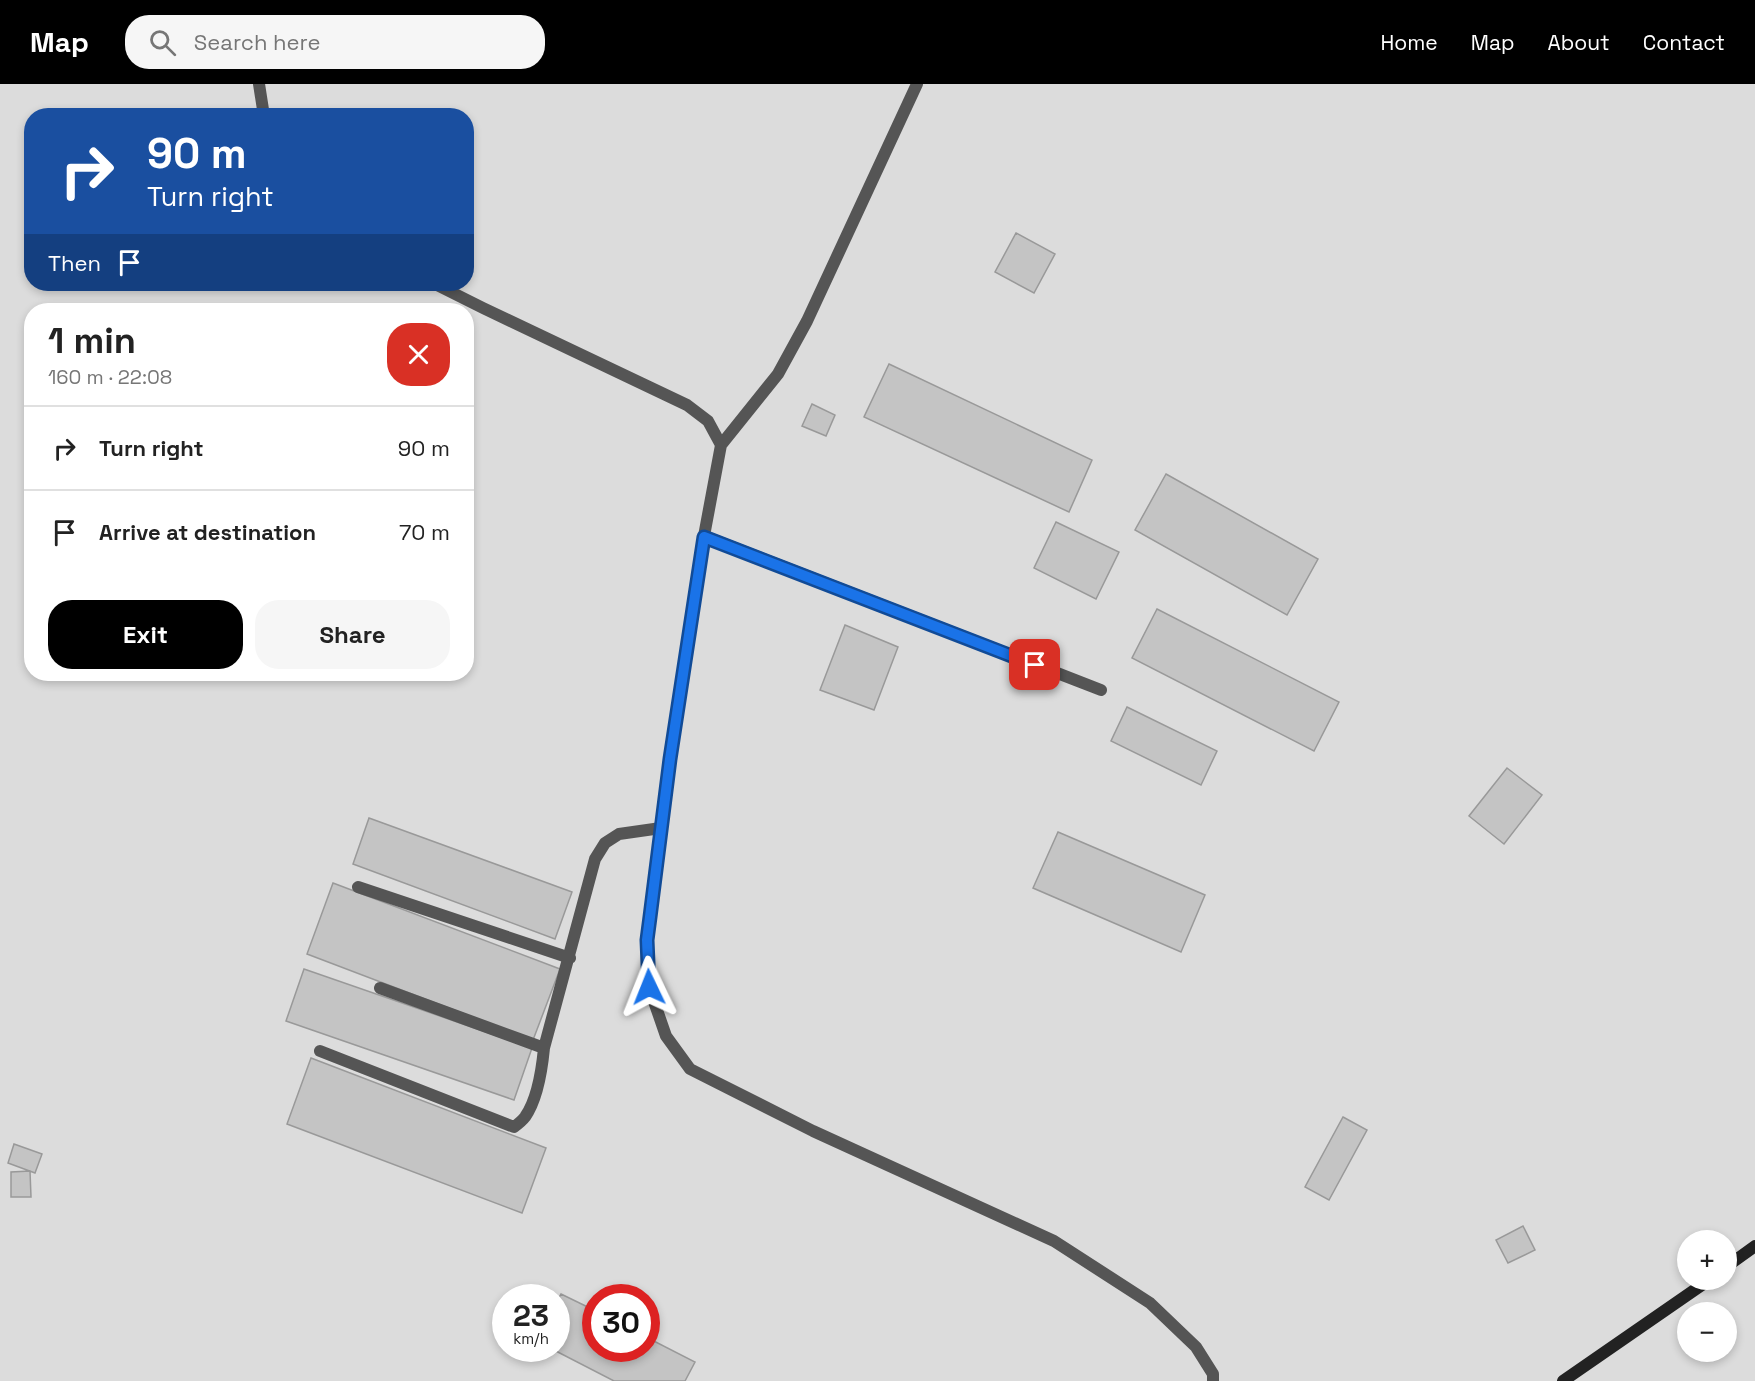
<!DOCTYPE html>
<html lang="en">
<head>
<meta charset="utf-8">
<style>
  body { margin:0; font-family:"Space Grotesk",sans-serif; background:#f6f6f6; color:#222; height:100vh; display:flex; flex-direction:column; font-size:22px; white-space:nowrap }
  * { box-sizing:border-box; margin:0 }
  p { font-size:20px; color:#767676 }
  .icon { flex:none; width:33px; height:33px; fill:none; stroke:currentColor; stroke-width:2; stroke-linecap:round; stroke-linejoin:round }
  .map { position:relative; flex:1; overflow:hidden }
  .details { position:absolute; left:24px; top:219px; width:450px; height:378px; display:flex; flex-direction:column; background:#fff; border-radius:24px; box-shadow:0 3px 9px #0003 }
  .details>* { flex:none }
  .guide { position:absolute; left:24px; top:24px; width:450px; height:183px; border-radius:24px; box-shadow:0 3px 9px #0003; background:#1a4fa0; color:#fff; overflow:hidden }
  .tools { position:absolute; left:1677px; top:1146px; display:grid; gap:12px }
  .tools a { display:grid; place-items:center; width:60px; height:60px; border-radius:50%; background:#fff; box-shadow:0 3px 9px #0003; font-size:30px }
  .speed { position:absolute; left:492px; top:1200px; display:flex; gap:12px; font-size:30px; font-weight:700; text-align:center }
  .speed>* { display:grid; place-content:center; width:78px; height:78px; border-radius:50%; background:#fff; box-shadow:0 3px 9px #0003; line-height:1 }
  .speed small { font-size:15px; font-weight:400 }
  .speed .limit { border:9px solid #d22; background:#fff; color:#111 }
  .pin { position:absolute; display:grid; place-items:center; width:51px; height:51px; color:#fff; margin:-26px; border-radius:12px; box-shadow:0 3px 9px #0006 }
  .me { position:absolute; width:66px; margin:-33px; rotate:358deg; stroke-linejoin:round; filter:drop-shadow(0 0 4px #0008) }
  .turn { display:flex; align-items:center; gap:21px; height:126px; padding:0 24px; font-size:27px }
  .turn .icon { width:78px; height:78px; stroke-width:2.5 }
  .turn b { display:block; font-size:42px; line-height:51px }
  .then { display:flex; align-items:center; height:57px; padding:0 24px; background:#0003; gap:12px; font-size:22px }
  .round { display:grid; place-items:center; flex:none; width:63px; height:63px; border-radius:24px; background:#f6f6f6 }
  .overview { display:flex; align-items:center; justify-content:space-between; height:102px; padding:0 24px }
  h1 { font-size:36px; font-weight:700; line-height:45px }
  .primary-button { display:flex; gap:12px; margin-top:auto; padding:12px 24px }
  .primary-button a { flex:1; height:69px; border-radius:24px; background:#000; color:#fff; font-size:24px; font-weight:700; line-height:69px; text-align:center }
  .primary-button a+a { background:#f6f6f6; color:#222 }
  ul { padding:0; list-style:none }
  li { display:flex; align-items:center; gap:18px; height:84px; padding:0 24px; border-top:2px solid #e0e0e0 }
  li div { flex:1 }
  li b { display:block; font-size:22px }
  li em { font-style:normal }
  header { display:flex; align-items:center; gap:36px; box-sizing:border-box; height:84px; padding:0 30px; background:#000; color:#fff }
  header strong { font-size:28px }
  nav { display:flex; gap:33px; margin-inline-start:auto; font-size:21px }
  .search { width:420px; height:54px; background:#f6f6f6; display:flex; align-items:center; gap:15px; box-sizing:border-box; padding:0 21px; border-radius:24px; color:#767676; font-size:22px }
  .map>svg:first-child { display:block }
  .green { fill:#dcdcdc; fill-rule:evenodd }
  .building { fill:#c4c4c4; stroke:#999; stroke-width:1.5 }
  .lines { fill:none; stroke-linecap:round; stroke-linejoin:round }
  .lane { stroke:#555; stroke-width:12 }
  .street { stroke:#555; stroke-width:12 }
  .secondary { stroke:#222; stroke-width:12 }
  .route-casing { stroke:#114b97; stroke-width:15 }
  .route { stroke:#1a73e8; stroke-width:10 }
</style>
</head>
<body>
<header>
<strong>Map</strong>
<div class="search"><svg class="icon" aria-label="search" viewBox="0 0 24 24"><circle cx="10" cy="10" r="6"/><path d="M15 15l6 6"/></svg>Search here</div>
<nav><a>Home</a><a>Map</a><a>About</a><a>Contact</a></nav>
</header>
<div class="map">
<svg width="1755" height="1297" viewBox="0 0 1755 1297">
  <rect width="100%" height="100%" fill="#fff"/>
  <path class="green" d="M 0,0 L 1755,0 L 1755,1297 L 0,1297 ZM 32,32 L 466,32 L 466,200 L 32,200 ZM 32,226 L 466,226 L 466,590 L 32,590 ZM 1688,1156 L 1726,1156 L 1726,1196 L 1688,1196 ZM 506,1214 L 556,1214 L 556,1264 L 506,1264 ZM 596,1214 L 646,1214 L 646,1264 L 596,1264 ZM 1688,1228 L 1726,1228 L 1726,1268 L 1688,1268 Z"/>
  <path class="building" d="M 1016,149 L 1055,170 L 1034,209 L 995,188 Z
    M 889,280 L 1092,376 L 1069,428 L 864,333 Z
    M 812,320 L 835,331 L 826,352 L 802,342 Z
    M 1166,390 L 1318,475 L 1287,531 L 1135,446 Z
    M 1056,438 L 1119,468 L 1096,515 L 1034,484 Z
    M 1157,525 L 1339,618 L 1314,667 L 1132,574 Z
    M 845,541 L 898,563 L 874,626 L 820,606 Z
    M 1127,623 L 1217,667 L 1201,701 L 1111,657 Z
    M 1507,684 L 1542,711 L 1504,760 L 1469,732 Z
    M 369,734 L 572,808 L 555,855 L 353,780 Z
    M 1058,748 L 1205,811 L 1181,868 L 1033,804 Z
    M 333,799 L 560,885 L 533,956 L 307,870 Z
    M 304,885 L 532,964 L 514,1016 L 286,937 Z
    M 311,974 L 546,1064 L 522,1129 L 287,1040 Z
    M 1343,1033 L 1367,1046 L 1329,1116 L 1305,1103 Z
    M 14,1060 L 42,1070 L 35,1089 L 8,1079 Z
    M 30,1087 L 31,1113 L 11,1113 L 11,1088 Z
    M 1523,1142 L 1535,1166 L 1508,1179 L 1496,1156 Z
    M 561,1210 L 596,1227 L 596,1264 L 646,1264 L 646,1253 L 695,1278 L 685,1297 L 614,1297 L 550,1264 L 556,1264 L 556,1219 Z"/>
  <g class="lines">
    <path class="lane" d="M 704,452 L 1101,606
      M 358,803 L 570,874
      M 380,904 L 544,964
      M 320,967 L 514,1043 C 518,1040 522,1037 525,1033 C 537,1016 542,985 544,964 L 595,775 L 605,759 L 619,750 L 661,744"/>
    <path class="street" d="M 259,0 L 264,32
      M 435,200 L 483,224 L 687,321 L 708,337 L 721,361 L 704,452 L 670,675 L 647,856 L 649,903 L 666,952 L 690,985 L 813,1047 L 1054,1157 L 1150,1219 L 1196,1263 L 1213,1290 L 1213,1297
      M 721,361 L 778,290 L 807,237 L 917,0"/>
    <path class="secondary" d="M 1726,1183 L 1755,1162
      M 1563,1297 L 1709,1196"/>
  </g>
  <g class="lines">
    <g class="route-casing">
      <path id="route" d="M 649,903 L 647,856 L 650,833 L 670,675 L 704,453 L 1035,581"/>
    </g>
    <use href="#route" class="route"/>
  </g>
</svg>
<div class="tools">
<a>+</a>
<a>−</a>
</div>
<div class="speed"><div>23<small>km/h</small></div><div class="limit">30</div></div>
<div class="pin" style="left:1035px;top:581px;background:#d93025"><svg class="icon" aria-label="arrive" viewBox="0 0 24 24"><path d="M6 21V4h12l-3 4 3 4H6"/></svg></div>
<svg class="me" style="left:649px;top:903px" viewBox="-20 -20 40 40"><path d="M0-17L14 15 0 8-14 15z" fill="#1a73e8" stroke="#fff" stroke-width="4"/></svg>
<div class="guide">
<div class="turn"><svg class="icon" aria-label="right" viewBox="0 0 24 24"><path d="M7 20v-9h11M14 6l5 5-5 5"/></svg><div><b>90 m</b>Turn right</div></div>
<div class="then">Then<svg class="icon" aria-label="arrive" viewBox="0 0 24 24"><path d="M6 21V4h12l-3 4 3 4H6"/></svg></div>
</div>
<section class="details">
<div class="overview"><div><h1>1 min</h1><p>160 m · 22:08</p></div><a class="round" style="background:#d93025;color:#fff"><svg class="icon" aria-label="close" viewBox="0 0 24 24"><path d="M6 6l12 12M18 6L6 18"/></svg></a></div>
<ul>
<li><svg class="icon" aria-label="right" viewBox="0 0 24 24"><path d="M7 20v-9h11M14 6l5 5-5 5"/></svg><div><b>Turn right</b></div><em>90 m</em></li>
<li><svg class="icon" aria-label="arrive" viewBox="0 0 24 24"><path d="M6 21V4h12l-3 4 3 4H6"/></svg><div><b>Arrive at destination</b></div><em>70 m</em></li>
</ul>
<div class="primary-button"><a>Exit</a><a>Share</a></div>
</section>
</div>
</body>
</html>
